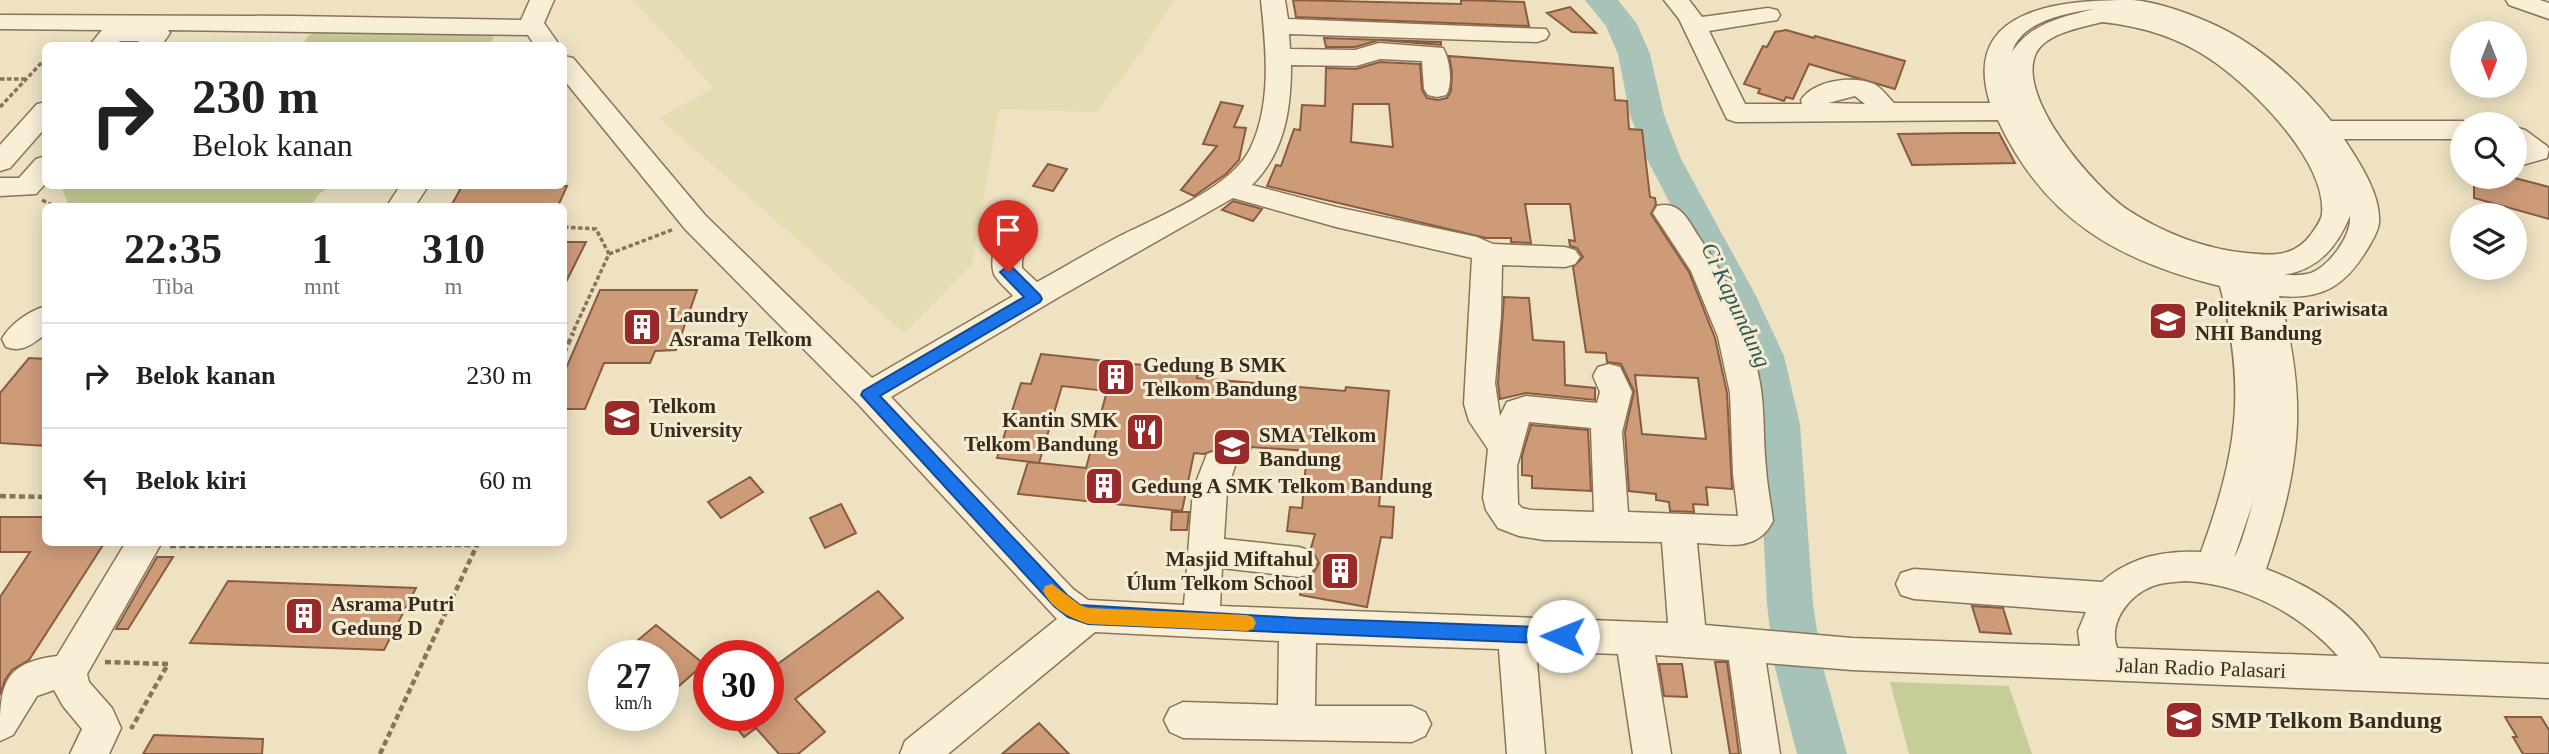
<!DOCTYPE html>
<html lang="id">
<head>
<meta charset="utf-8">
<style>
  body { margin:0; font-family:"Times New Roman",serif; background:#f6f6f6; color:#222; height:100vh; display:flex; flex-direction:column; font-size:26px; white-space:nowrap }
  * { box-sizing:border-box; margin:0 }
  p { font-size:23px; color:#767676 }
  .icon { flex:none; width:38px; height:38px; fill:none; stroke:currentColor; stroke-width:2; stroke-linecap:round; stroke-linejoin:round }
  .map { position:relative; flex:1; overflow:hidden }
  .side { position:absolute; left:42px; top:203px; width:525px; height:343px; display:flex; flex-direction:column; background:#fff; border-radius:10px; box-shadow:0 4px 18px #0003 }
  .side>* { flex:none }
  .banner { position:absolute; left:42px; top:42px; width:525px; height:147px; border-radius:10px; box-shadow:0 4px 18px #0003; background:#fff; color:#222; overflow:hidden }
  .needle { width:46px; rotate:180deg }
  .fabs { position:absolute; left:2450px; top:21px; display:grid; gap:14px }
  .fabs a { display:grid; place-items:center; width:77px; height:77px; border-radius:50%; background:#fff; box-shadow:0 4px 18px #0003; font-size:35px }
  .speed { position:absolute; left:588px; top:640px; display:flex; gap:14px; font-size:35px; font-weight:700; text-align:center }
  .speed>* { display:grid; place-content:center; width:91px; height:91px; border-radius:50%; background:#fff; box-shadow:0 4px 18px #0003; line-height:1 }
  .speed small { font-size:18px; font-weight:400 }
  .speed .limit { border:10px solid #d22; background:#fff; color:#111 }
  .pin { position:absolute; display:grid; place-items:center; width:60px; height:60px; color:#fff; margin:-72px -30px; border-radius:50% 50% 50% 0; rotate:-45deg; box-shadow:0 0 7px #0007 }
  .pin .icon { rotate:45deg }
  .me { position:absolute; width:77px; margin:-38px; rotate:271deg; stroke-linejoin:round; filter:drop-shadow(0 0 5px #0008) }
  .turn { display:flex; align-items:center; gap:24px; height:147px; padding:0 35px; font-size:32px }
  .turn .icon { width:91px; height:91px; stroke-width:2.5 }
  .turn b { display:block; font-size:49px; line-height:60px }
  .eta { display:flex; justify-content:space-evenly; align-items:center; height:119px; text-align:center }
  .eta b { font-size:42px; font-weight:600; line-height:49px }
  ul { padding:0; list-style:none }
  li { display:flex; align-items:center; gap:21px; height:105px; padding:0 35px; border-top:2px solid #e0e0e0 }
  li div { flex:1 }
  li b { display:block; font-size:26px }
  li em { font-style:normal }
  .map>svg:first-child { display:block }
  .farmland { fill:#e5dcb1 }
  .green { fill:#c7cd97 }
  .lines { fill:none; stroke-linecap:round; stroke-linejoin:round }
  .river { fill:#a6c2b9; fill-rule:evenodd }
  .building { fill:#ce9b79; stroke:#895c3f; stroke-width:2; fill-rule:evenodd }
  .minor-casing { stroke:#8a735a; stroke-width:3 }
  .path-far1 { stroke:#8a735a; stroke-width:3.5; stroke-dasharray:4.5 2.5; stroke-linecap:butt }
  .path { stroke:#8a735a; stroke-width:4.5; stroke-dasharray:6 3.5; stroke-linecap:butt }
  .minor { fill:#f9efd7; fill-rule:evenodd }
  .route { fill:#1a73e8; stroke:#114b97; stroke-width:2 }
  .slow { fill:#f59e0b }
  .labels { text-anchor:middle; dominant-baseline:central; stroke-width:6; stroke-linejoin:round; paint-order:stroke }
  .poi-label { font-size:21px; font-weight:bold; fill:#392b1e; stroke:#f6ecd3; text-anchor:start }
  .street-label { font-size:21px; fill:#392b1e; stroke:#f6ecd3 }
  .water-label { font-size:23px; font-style:italic; fill:#2d5956; stroke:#f6ecd3 }
  .near-poi-label { font-size:24px; font-weight:bold; fill:#392b1e; stroke:#f6ecd3; text-anchor:start }
</style>
</head>
<body>
<div class="map">
<svg width="2549" height="754" viewBox="0 0 2549 754">
  <rect width="100%" height="100%" fill="#efe2c3"/>
  <path class="farmland" d="M 633,0 L 1174,0 L 1142,51 L 1096,112 L 999,109 L 972,264 L 904,333 L 659,118 L 714,88 Z"/>
  <path class="green" d="M 317,31 L 484,32 L 494,37 L 489,46 L 301,46 L 308,36 Z
    M 64,186 L 331,186 L 320,193 L 310,206 L 69,206 L 63,192 Z
    M 1890,682 L 2009,686 L 2032,754 L 1909,754 Z"/>
  <g class="lines">
    <path class="river" d="M 1585,0 L 1618,0 L 1637,24 L 1650,54 L 1664,115 L 1681,159 L 1756,296 L 1784,356 L 1800,424 L 1813,604 L 1822,664 L 1847,754 L 1797,754 L 1774,664 L 1767,604 L 1758,424 L 1744,356 L 1718,296 L 1647,159 L 1630,115 L 1618,54 L 1606,26 Z"/>
  </g>
  <path class="building" d="M 1293,0 L 1461,4 L 1461,0 L 1524,2 L 1529,26 L 1296,17 Z
    M 1570,7 L 1596,33 L 1572,32 L 1547,13 Z
    M 1786,30 L 1814,38 L 1815,36 L 1905,61 L 1895,89 L 1809,64 L 1793,99 L 1786,97 L 1784,101 L 1758,93 L 1760,89 L 1744,84 L 1763,46 L 1767,47 L 1775,32 Z
    M 1324,38 L 1441,42 L 1441,45 L 1379,40 L 1355,47 L 1326,47 Z
    M 1449,56 L 1613,68 L 1615,100 L 1627,101 L 1629,129 L 1642,130 L 1650,197 L 1655,198 L 1656,204 L 1651,214 L 1689,272 L 1715,338 L 1727,393 L 1732,489 L 1706,487 L 1708,505 L 1693,504 L 1694,512 L 1670,511 L 1669,502 L 1656,500 L 1656,494 L 1629,491 L 1625,432 L 1634,391 L 1621,364 L 1607,362 L 1606,353 L 1586,352 L 1573,267 L 1583,257 L 1577,248 L 1570,246 L 1569,240 L 1575,241 L 1570,204 L 1525,204 L 1531,243 L 1511,242 L 1511,238 L 1486,238 L 1267,186 L 1276,165 L 1281,166 L 1294,129 L 1300,130 L 1302,105 L 1325,106 L 1326,68 L 1356,69 L 1380,62 L 1420,64 L 1422,90 L 1427,98 L 1438,100 L 1447,98 L 1451,91 L 1452,72 ZM 1353,104 L 1389,104 L 1393,147 L 1351,142 ZM 1635,375 L 1698,378 L 1706,439 L 1642,434 Z
    M 1221,102 L 1243,106 L 1234,127 L 1246,128 L 1239,160 L 1226,174 L 1194,196 L 1181,190 L 1217,146 L 1203,144 Z
    M 1962,133 L 1999,133 L 2015,163 L 1912,165 L 1898,134 Z
    M 1048,164 L 1067,169 L 1053,191 L 1033,186 Z
    M 2474,177 L 2511,177 L 2549,187 L 2549,219 L 2474,198 Z
    M 462,186 L 567,186 L 558,206 L 451,206 Z
    M 1233,201 L 1262,209 L 1253,221 L 1222,210 Z
    M 564,242 L 586,242 L 564,286 Z
    M 600,290 L 697,290 L 676,350 L 655,351 L 650,363 L 604,363 L 585,409 L 564,409 L 564,373 Z
    M 1504,297 L 1529,298 L 1533,340 L 1564,342 L 1565,385 L 1595,388 L 1595,400 L 1526,393 L 1500,399 L 1498,383 Z
    M 1041,354 L 1199,371 L 1197,378 L 1345,391 L 1346,387 L 1389,391 L 1379,506 L 1394,507 L 1392,538 L 1381,537 L 1367,607 L 1300,595 L 1304,578 L 1313,574 L 1319,563 L 1311,548 L 1315,534 L 1287,531 L 1290,507 L 1302,508 L 1307,451 L 1251,447 L 1248,460 L 1236,458 L 1232,452 L 1220,448 L 1204,454 L 1194,453 L 1182,511 L 1018,494 L 1028,462 L 1039,463 L 997,458 L 1021,383 L 1031,384 ZM 1062,386 L 1107,391 L 1086,468 L 1039,463 Z
    M 29,358 L 46,359 L 46,446 L 0,443 L 0,393 Z
    M 1531,425 L 1588,430 L 1591,491 L 1532,488 L 1532,476 L 1522,475 L 1522,456 Z
    M 750,477 L 763,492 L 721,518 L 708,502 Z
    M 841,504 L 856,533 L 825,548 L 810,518 Z
    M 1172,512 L 1189,512 L 1187,530 L 1171,530 Z
    M 0,517 L 46,517 L 46,542 L 105,542 L 29,660 L 12,670 L 5,680 L 0,695 L 0,597 L 30,552 L 0,552 Z
    M 157,557 L 173,557 L 128,629 L 116,629 Z
    M 228,581 L 416,588 L 384,650 L 190,643 Z
    M 878,591 L 903,618 L 795,699 L 825,732 L 798,754 L 779,754 L 756,728 L 744,737 L 727,716 L 768,716 L 768,671 Z
    M 1972,606 L 2003,608 L 2011,634 L 1980,632 Z
    M 656,625 L 704,664 L 663,700 L 663,656 L 619,656 Z
    M 1715,662 L 1727,662 L 1739,754 L 1730,754 Z
    M 1659,664 L 1682,664 L 1687,697 L 1664,696 Z
    M 2505,717 L 2541,717 L 2549,730 L 2549,754 L 2523,754 L 2513,737 L 2517,737 Z
    M 1039,723 L 1069,754 L 1002,754 Z
    M 154,735 L 263,739 L 262,754 L 143,754 Z"/>
  <g class="lines">
    <g class="minor-casing">
      <path id="minor" d="M 530,0 L 554,0 L 544,23 L 560,46 L 535,46 L 528,35 L 168,30 L 170,33 L 161,46 L 136,46 L 139,41 L 120,41 L 115,46 L 89,46 L 102,30 L 0,29 L 0,15 L 292,16 L 521,20 Z
        M 1261,0 L 1285,0 L 1288,19 L 1546,29 L 1549,34 L 1546,39 L 1537,42 L 1289,34 L 1290,49 L 1355,50 L 1379,43 L 1443,48 C 1450,59 1453,85 1446,95 L 1437,97 L 1428,95 L 1424,89 L 1422,61 L 1380,59 L 1356,66 L 1291,65 C 1291,109 1285,152 1252,185 L 1336,207 L 1477,237 L 1493,244 L 1565,247 L 1575,250 L 1580,257 L 1575,264 L 1565,267 L 1502,265 L 1501,316 L 1495,383 L 1500,416 L 1507,402 L 1526,396 L 1597,403 L 1600,392 L 1593,376 L 1598,367 L 1609,364 L 1620,367 L 1632,392 L 1622,432 L 1628,512 L 1738,516 L 1733,474 L 1730,393 L 1718,337 L 1691,271 L 1653,213 L 1657,206 C 1680,200 1688,220 1699,237 C 1729,281 1751,331 1760,383 C 1765,411 1763,440 1766,468 C 1767,486 1771,503 1773,521 C 1757,553 1727,544 1697,543 L 1705,625 L 1852,638 L 2080,646 L 2078,631 L 2086,612 L 1914,599 L 1901,595 L 1896,584 L 1901,573 L 1914,569 L 2102,582 C 2129,557 2165,550 2201,552 C 2237,453 2247,390 2220,286 C 2118,261 2044,219 1998,120 L 1736,122 L 1727,119 L 1679,19 L 1664,0 L 1689,0 L 1702,17 L 1768,8 L 1777,10 L 1780,15 L 1777,20 L 1709,31 L 1745,104 L 1802,104 L 1801,100 C 1814,80 1853,75 1874,84 C 1882,88 1888,97 1894,103 L 1990,103 C 1960,7 2062,0 2132,0 C 2157,2 2185,12 2208,22 C 2257,43 2298,80 2331,121 L 2462,121 L 2471,124 L 2462,124 L 2462,139 L 2344,139 C 2359,162 2381,194 2379,223 C 2378,232 2372,241 2368,248 C 2346,285 2323,300 2279,296 C 2309,401 2300,468 2266,569 C 2311,586 2358,614 2380,658 L 2549,664 L 2549,698 L 1852,670 L 1766,663 L 1780,754 L 1742,754 L 1729,660 L 1655,655 L 1671,754 L 1633,754 L 1618,654 L 1536,651 L 1545,754 L 1507,754 L 1499,649 L 1316,643 L 1315,706 L 1412,706 L 1425,712 L 1431,724 L 1425,736 L 1412,742 L 1183,738 L 1170,732 L 1164,720 L 1170,708 L 1183,702 L 1278,705 L 1279,641 L 1095,632 L 948,754 L 900,754 L 905,741 L 1057,619 L 858,404 L 685,229 L 564,80 L 564,56 L 573,58 L 705,215 L 872,378 L 1013,296 C 1007,289 998,282 994,274 C 988,258 1000,226 1008,212 L 1018,209 L 1028,212 L 1032,219 L 1022,261 L 1022,268 L 1037,282 C 1063,268 1089,252 1116,238 C 1155,218 1233,188 1251,147 C 1272,102 1266,48 1261,0 ZM 2094,9 C 2062,17 2031,23 2012,52 C 2021,21 2066,13 2094,9 ZM 2102,22 C 2139,26 2175,36 2207,57 C 2248,83 2327,160 2322,214 C 2321,221 2316,227 2312,233 C 2295,257 2273,256 2246,253 C 2205,249 2163,233 2128,210 C 2094,187 2015,97 2036,53 C 2046,33 2083,27 2102,22 ZM 1855,96 L 1865,104 L 1828,103 ZM 1233,198 L 1336,227 L 1472,258 L 1464,404 L 1469,421 L 1488,449 L 1483,498 L 1486,510 L 1498,528 L 1519,536 L 1544,540 L 1662,542 L 1668,623 L 1220,606 L 1222,568 L 1299,577 L 1311,573 L 1317,562 L 1311,551 L 1299,547 L 1224,539 L 1227,490 L 1236,463 L 1231,454 L 1219,450 L 1207,454 L 1193,490 L 1184,605 L 1088,600 L 1073,589 L 891,397 L 1059,297 ZM 2350,216 C 2352,236 2329,266 2311,273 C 2302,276 2292,275 2283,275 C 2318,270 2337,247 2350,216 ZM 1529,422 L 1591,428 L 1594,512 L 1531,510 L 1522,508 L 1518,504 L 1517,466 ZM 2254,499 C 2248,518 2243,542 2234,558 ZM 2186,581 C 2245,585 2298,612 2338,656 L 2117,648 C 2108,622 2129,595 2153,586 C 2163,582 2175,582 2186,581 Z
        M 2506,0 L 2540,0 L 2549,3 L 2549,19 L 2509,5 Z
        M 46,102 L 46,127 L 10,168 L 0,171 L 0,145 L 37,104 Z
        M 2515,127 L 2525,130 L 2547,146 L 2549,149 L 2547,158 L 2515,167 Z
        M 46,156 L 46,183 L 36,194 L 0,196 L 0,178 L 19,178 L 36,159 Z
        M 400,186 L 428,186 L 415,206 L 387,206 Z
        M 46,306 L 46,334 C 32,344 23,353 6,347 L 2,339 C 10,324 29,311 46,306 Z
        M 126,542 L 162,542 L 87,674 L 89,682 L 112,708 L 121,728 L 109,754 L 70,754 L 82,729 L 63,706 L 54,690 L 37,696 L 13,735 L 0,741 C 0,688 0,663 57,656 Z"/>
    </g>
    <path class="path-far1" d="M 0,79 L 26,79
      M 0,107 L 46,58
      M 42,200 L 54,206
      M 564,227 L 596,229 L 609,254 L 572,334
      M 609,254 L 674,229"/>
    <path class="path" d="M 564,353 L 573,333
      M 0,496 L 46,497
      M 170,546 L 477,545
      M 105,662 L 168,664 L 131,729
      M 380,754 L 477,545"/>
    <use href="#minor" class="minor"/>
  </g>
  <path class="route" d="M 1008,266 L 1013,268 L 1040,295 L 1042,299 L 1040,302 L 880,396 L 1067,595 L 1080,605 L 1298,618 L 1563,628 L 1570,630 L 1572,636 L 1570,642 L 1563,644 L 1088,624 L 1068,617 L 1054,606 L 861,395 L 863,391 L 1024,297 L 1000,272 Z"/>
  <path class="slow" d="M 1052,584 L 1080,605 L 1088,608 L 1247,615 L 1253,617 L 1256,623 L 1253,629 L 1247,631 L 1088,624 C 1070,618 1052,609 1043,591 L 1045,586 Z"/>
  <defs>
    <g id="university-square" transform="scale(2.0125)"><rect x="-9" y="-9" width="18" height="18" rx="4" fill="#9a292a" stroke="#f6ecd3"/><path d="M0-5L7-2L0 1L-7-2ZM-4 1L0 2.5L4 1V4Q0 6-4 4Z" fill="#fff"/></g>
    <g id="building-square" transform="scale(2.0125)"><rect x="-9" y="-9" width="18" height="18" rx="4" fill="#9a292a" stroke="#f6ecd3"/><path d="M-4-6H4V6H1V3H-1V6H-4ZM-2.5-4.3h1.7v1.8h-1.7ZM.8-4.3h1.7v1.8H.8ZM-2.5-1h1.7V.8h-1.7ZM.8-1h1.7V.8H.8Z" fill="#fff"/></g>
    <g id="restaurant-square" transform="scale(2.0125)"><rect x="-9" y="-9" width="18" height="18" rx="4" fill="#9a292a" stroke="#f6ecd3"/><path d="M-5-6h1v4h1v-4h1v4h1v-4h1v5L-1.5 .5V6h-2V.5L-5-1ZM5-6V6H3V1.5H1.5Q1.5-4 5-6Z" fill="#fff"/></g>
    <g id="school-square" transform="scale(2.0125)"><rect x="-9" y="-9" width="18" height="18" rx="4" fill="#9a292a" stroke="#f6ecd3"/><path d="M0-5L7-2L0 1L-7-2ZM-4 1L0 2.5L4 1V4Q0 6-4 4Z" fill="#fff"/></g>
  </defs>
  <g fill-rule="evenodd">
    <use href="#university-square" x="2168" y="321"/>
    <use href="#building-square" x="642" y="327"/>
    <use href="#building-square" x="1116" y="377"/>
    <use href="#university-square" x="622" y="418"/>
    <use href="#restaurant-square" x="1145" y="432"/>
    <use href="#school-square" x="1232" y="447"/>
    <use href="#building-square" x="1104" y="486"/>
    <use href="#building-square" x="1340" y="571"/>
    <use href="#building-square" x="304" y="616"/>
    <use href="#school-square" x="2184" y="720"/>
  </g>
  <g class="labels">
    <g class="poi-label">
      <text x="2195" y="309">Politeknik Pariwisata<tspan x="2195" dy="24">NHI Bandung</tspan></text>
      <text x="669" y="315">Laundry<tspan x="669" dy="24">Asrama Telkom</tspan></text>
      <text x="1143" y="365">Gedung B SMK<tspan x="1143" dy="24">Telkom Bandung</tspan></text>
      <text x="649" y="406">Telkom<tspan x="649" dy="24">University</tspan></text>
      <text x="1118" y="420" text-anchor="end">Kantin SMK<tspan x="1118" dy="24">Telkom Bandung</tspan></text>
      <text x="1259" y="435">SMA Telkom<tspan x="1259" dy="24">Bandung</tspan></text>
      <text x="1131" y="486">Gedung A SMK Telkom Bandung</text>
      <text x="1313" y="559" text-anchor="end">Masjid Miftahul<tspan x="1313" dy="24">Úlum Telkom School</tspan></text>
      <text x="331" y="604">Asrama Putri<tspan x="331" dy="24">Gedung D</tspan></text>
    </g>
    <g class="street-label">
      <text transform="translate(2201 668) rotate(2)">Jalan Radio Palasari</text>
    </g>
    <g class="water-label">
      <text transform="translate(1736 305) rotate(65)">Ci Kapundung</text>
    </g>
    <g class="near-poi-label">
      <text x="2211" y="720">SMP Telkom Bandung</text>
    </g>
  </g>
</svg>
<div class="fabs">
<a><svg class="needle" viewBox="-14 -14 28 28"><path d="M0-13l5 13h-10z" fill="#e53935"/><path d="M0 13l5-13h-10z" fill="#767676"/></svg></a>
<a><svg class="icon" aria-label="search" viewBox="0 0 24 24"><circle cx="10" cy="10" r="6"/><path d="M15 15l6 6"/></svg></a>
<a><svg class="icon" aria-label="layers" viewBox="0 0 24 24"><path d="M12 4l9 5-9 5-9-5zM3 14l9 5 9-5"/></svg></a>
</div>
<div class="speed"><div>27<small>km/h</small></div><div class="limit">30</div></div>
<div class="pin" style="left:1008px;top:272px;background:#d93025"><svg class="icon" aria-label="arrive" viewBox="0 0 24 24"><path d="M6 21V4h12l-3 4 3 4H6"/></svg></div>
<svg class="me" style="left:1563px;top:636px" viewBox="-20 -20 40 40"><circle r="19" fill="#fff"/><path d="M0-13L10 11 0 6-10 11z" fill="#1a73e8"/></svg>
<div class="banner">
<div class="turn"><svg class="icon" aria-label="right" viewBox="0 0 24 24"><path d="M7 20v-9h11M14 6l5 5-5 5"/></svg><div><b>230 m</b>Belok kanan</div></div>
</div>
<section class="side">
<div class="eta">
<div><b>22:35</b><p>Tiba</p></div>
<div><b>1</b><p>mnt</p></div>
<div><b>310</b><p>m</p></div>
</div>
<ul>
<li><svg class="icon" aria-label="right" viewBox="0 0 24 24"><path d="M7 20v-9h11M14 6l5 5-5 5"/></svg><div><b>Belok kanan</b></div><em>230 m</em></li>
<li><svg class="icon" aria-label="left" viewBox="0 0 24 24"><path d="M17 20v-9H6M10 6l-5 5 5 5"/></svg><div><b>Belok kiri</b></div><em>60 m</em></li>
</ul>
</section>
</div>
</body>
</html>
